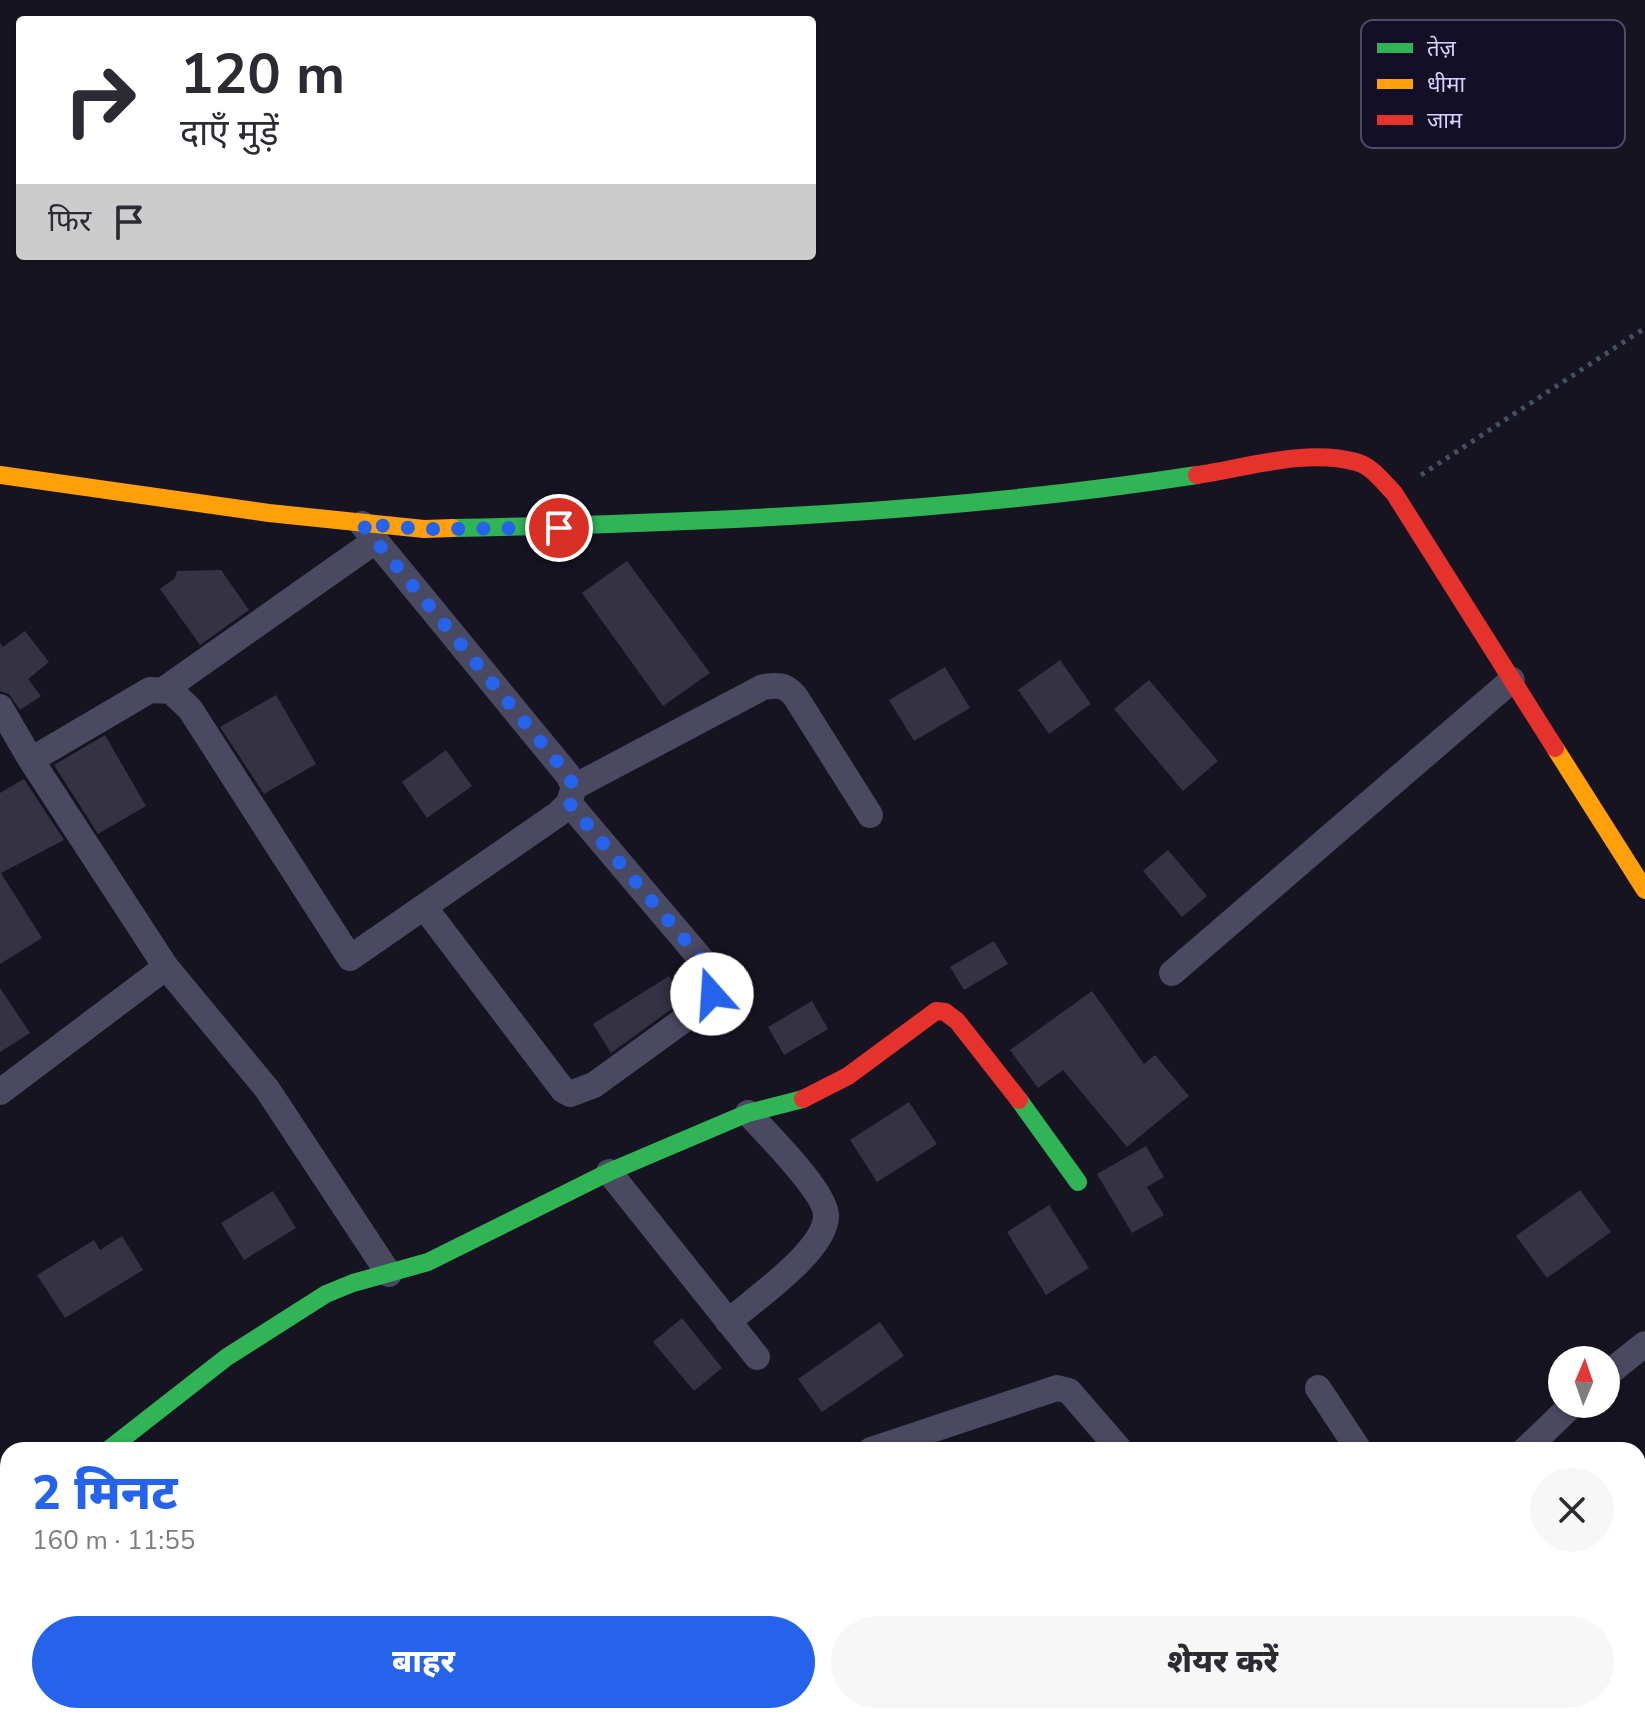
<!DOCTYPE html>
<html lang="hi">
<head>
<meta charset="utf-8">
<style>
  body { margin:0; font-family:"Nunito Sans","Noto Sans Devanagari",sans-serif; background:#f7f7f7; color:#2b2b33; height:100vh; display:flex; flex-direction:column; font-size:30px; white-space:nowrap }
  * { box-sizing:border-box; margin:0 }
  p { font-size:26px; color:#7c7c81 }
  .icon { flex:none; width:44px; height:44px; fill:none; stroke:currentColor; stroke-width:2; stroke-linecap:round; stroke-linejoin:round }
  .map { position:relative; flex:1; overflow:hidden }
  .panel { position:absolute; left:0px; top:1442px; width:1646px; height:282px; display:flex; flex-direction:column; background:#fff; border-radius:24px 24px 0 0; box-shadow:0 2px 6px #0004 }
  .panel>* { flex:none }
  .banner { position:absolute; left:16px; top:16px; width:800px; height:244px; border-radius:8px; box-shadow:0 2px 6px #0004; background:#fff; color:#2b2b33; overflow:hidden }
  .needle { width:52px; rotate:2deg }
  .buttons { position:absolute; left:1548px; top:1346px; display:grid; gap:16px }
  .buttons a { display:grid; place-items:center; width:72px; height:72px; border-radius:50%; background:#fff; box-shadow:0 2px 6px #0004; font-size:40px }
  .pin { position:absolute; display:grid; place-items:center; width:68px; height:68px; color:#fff; margin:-34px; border:4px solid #fff; border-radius:50%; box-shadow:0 2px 8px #0007 }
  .me { position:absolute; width:88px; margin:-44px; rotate:341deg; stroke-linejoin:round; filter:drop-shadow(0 0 6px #0008) }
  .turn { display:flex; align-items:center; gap:28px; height:168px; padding:0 32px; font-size:36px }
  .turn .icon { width:104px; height:104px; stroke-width:2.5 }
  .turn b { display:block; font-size:56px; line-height:68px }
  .then { display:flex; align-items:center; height:76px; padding:0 32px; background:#0003; gap:16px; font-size:30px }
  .round { display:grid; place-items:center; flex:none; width:84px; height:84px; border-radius:42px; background:#f7f7f7 }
  .head { display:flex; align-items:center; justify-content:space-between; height:136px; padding:0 32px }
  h1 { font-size:48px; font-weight:800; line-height:60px; color:#2563eb }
  .cta { display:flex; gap:16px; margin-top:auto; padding:16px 32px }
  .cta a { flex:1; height:92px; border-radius:48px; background:#2563eb; color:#fff; font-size:32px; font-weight:800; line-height:92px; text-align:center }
  .cta a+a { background:#f7f7f7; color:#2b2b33 }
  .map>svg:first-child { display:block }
  .building { fill:#343243 }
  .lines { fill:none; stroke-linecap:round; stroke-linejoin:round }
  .path { stroke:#44505f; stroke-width:5; stroke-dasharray:4 6; stroke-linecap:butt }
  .street { stroke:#4a4962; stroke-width:26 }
  .fast { stroke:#30b455; stroke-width:18 }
  .slow { stroke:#ff9f0a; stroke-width:18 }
  .jam { stroke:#e5322d; stroke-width:18 }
  .route { stroke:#2563eb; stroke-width:14; stroke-dasharray:0 25.2 }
  .key { fill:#130f26; stroke:#4e4a67; stroke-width:2 }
  .key-label { font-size:22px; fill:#d9d4ff }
</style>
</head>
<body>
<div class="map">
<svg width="1645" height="1723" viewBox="0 0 1645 1723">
  <rect width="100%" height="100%" fill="#161421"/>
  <path class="building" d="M 627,561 L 710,673 L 663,706 L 582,593 Z
    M 221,570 L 249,610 L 200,645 L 160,589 L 175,578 L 177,571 Z
    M 25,631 L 49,662 L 28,679 L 41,696 L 20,710 L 9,694 L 0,691 L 0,643 L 3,647 Z
    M 1060,660 L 1091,704 L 1049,734 L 1018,690 Z
    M 945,667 L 970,708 L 914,741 L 889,700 Z
    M 1149,680 L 1218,761 L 1183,791 L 1114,709 Z
    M 276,695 L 316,764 L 264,794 L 220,727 Z
    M 105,735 L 146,806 L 98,834 L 54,765 Z
    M 446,750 L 472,786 L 427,818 L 402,782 Z
    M 24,779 L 64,840 L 1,873 L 42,938 L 0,964 L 0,793 Z
    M 1168,850 L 1207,896 L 1182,917 L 1143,871 Z
    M 994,941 L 1008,964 L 964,990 L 950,967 Z
    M 669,976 L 684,1000 L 611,1053 L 593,1024 Z
    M 0,988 L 30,1033 L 0,1052 Z
    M 1092,991 L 1144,1064 L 1155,1055 L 1189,1096 L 1127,1147 L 1063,1070 L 1038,1088 L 1010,1050 Z
    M 812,1001 L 828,1029 L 784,1055 L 768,1027 Z
    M 909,1102 L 937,1144 L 877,1182 L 850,1140 Z
    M 1146,1146 L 1164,1177 L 1147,1187 L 1164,1215 L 1132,1233 L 1097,1174 Z
    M 1580,1190 L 1611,1232 L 1547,1278 L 1516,1236 Z
    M 273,1191 L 296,1228 L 244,1260 L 221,1223 Z
    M 1049,1205 L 1089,1268 L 1046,1295 L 1007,1232 Z
    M 122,1236 L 143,1270 L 65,1318 L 37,1275 L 94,1240 L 100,1250 Z
    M 682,1318 L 722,1368 L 694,1391 L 653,1342 Z
    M 880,1322 L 904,1356 L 822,1412 L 798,1379 Z"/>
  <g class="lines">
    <path class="path" d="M 1421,475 L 1645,328"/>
    <path class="street" d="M 165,689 L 375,541
      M 0,707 L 31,760 L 166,967 L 267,1089 L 389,1274
      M 31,760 L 150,690 L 171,691 L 190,709 L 350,958 L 558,814 L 569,803 L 574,787 L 568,775 L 362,524
      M 574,787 L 763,687 C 777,685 785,684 795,696 L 870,815
      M 425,908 L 563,1090 L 570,1094 L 594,1085 L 707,1003 L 713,983 L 707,966 L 569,803
      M 1172,973 L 1512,680
      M 0,1092 L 166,967
      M 609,1172 L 757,1357
      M 728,1322 C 753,1300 827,1250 826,1215 C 825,1191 766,1133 748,1113
      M 1606,1375 L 1645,1344
      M 1318,1388 L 1359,1450
      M 871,1450 L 1057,1388 L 1069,1391 L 1120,1450
      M 1525,1450 L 1573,1404
      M 0,1528 L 8,1523
      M 1327,1716 L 1329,1723"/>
    <path class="fast" d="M 453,528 C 701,523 951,513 1197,475
      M 1019,1100 L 1078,1182
      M 108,1450 L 227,1357 L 326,1294 L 353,1283 L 428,1262 L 609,1172 L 748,1113 L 803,1099"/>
    <path class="slow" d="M 0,475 L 269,513 L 424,529 L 453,528
      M 1555,748 L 1645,890"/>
    <path class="jam" d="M 1197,475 C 1246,468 1307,448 1356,462 C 1372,466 1383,482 1394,493 L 1555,748
      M 803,1099 L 848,1076 L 936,1011 L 945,1012 L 957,1021 L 1019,1100"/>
  </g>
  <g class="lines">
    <path class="route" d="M 559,528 L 424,529 L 362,524 L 568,775 L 574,787 L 569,803 L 707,966 L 713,983 L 712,994"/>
  </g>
  <rect x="1361" y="20" width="264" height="128" rx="12" class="key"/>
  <rect x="1377" y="43" width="36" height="10" fill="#30b455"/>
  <rect x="1377" y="79" width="36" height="10" fill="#ff9f0a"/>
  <rect x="1377" y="115" width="36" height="10" fill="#e5322d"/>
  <g class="key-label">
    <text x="1427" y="56">तेज़</text>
    <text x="1427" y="92">धीमा</text>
    <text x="1427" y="128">जाम</text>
  </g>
</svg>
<div class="buttons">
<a><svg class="needle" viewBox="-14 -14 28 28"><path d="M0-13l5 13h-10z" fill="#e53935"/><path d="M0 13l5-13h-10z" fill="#7c7c81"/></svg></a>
</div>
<div class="pin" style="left:559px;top:528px;background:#d93025"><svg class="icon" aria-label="arrive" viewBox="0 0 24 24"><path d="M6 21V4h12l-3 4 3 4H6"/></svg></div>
<svg class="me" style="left:712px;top:994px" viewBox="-20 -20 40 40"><circle r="19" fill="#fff"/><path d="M0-13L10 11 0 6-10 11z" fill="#2563eb"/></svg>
<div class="banner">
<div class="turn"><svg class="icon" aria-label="right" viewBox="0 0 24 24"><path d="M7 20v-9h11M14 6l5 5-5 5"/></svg><div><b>120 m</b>दाएँ मुड़ें</div></div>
<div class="then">फिर<svg class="icon" aria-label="arrive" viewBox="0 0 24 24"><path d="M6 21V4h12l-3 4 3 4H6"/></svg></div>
</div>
<section class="panel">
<div class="head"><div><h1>2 मिनट</h1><p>160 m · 11:55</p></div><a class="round"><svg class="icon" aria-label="close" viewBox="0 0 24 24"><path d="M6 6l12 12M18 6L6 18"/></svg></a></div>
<div class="cta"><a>बाहर</a><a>शेयर करें</a></div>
</section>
</div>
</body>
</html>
